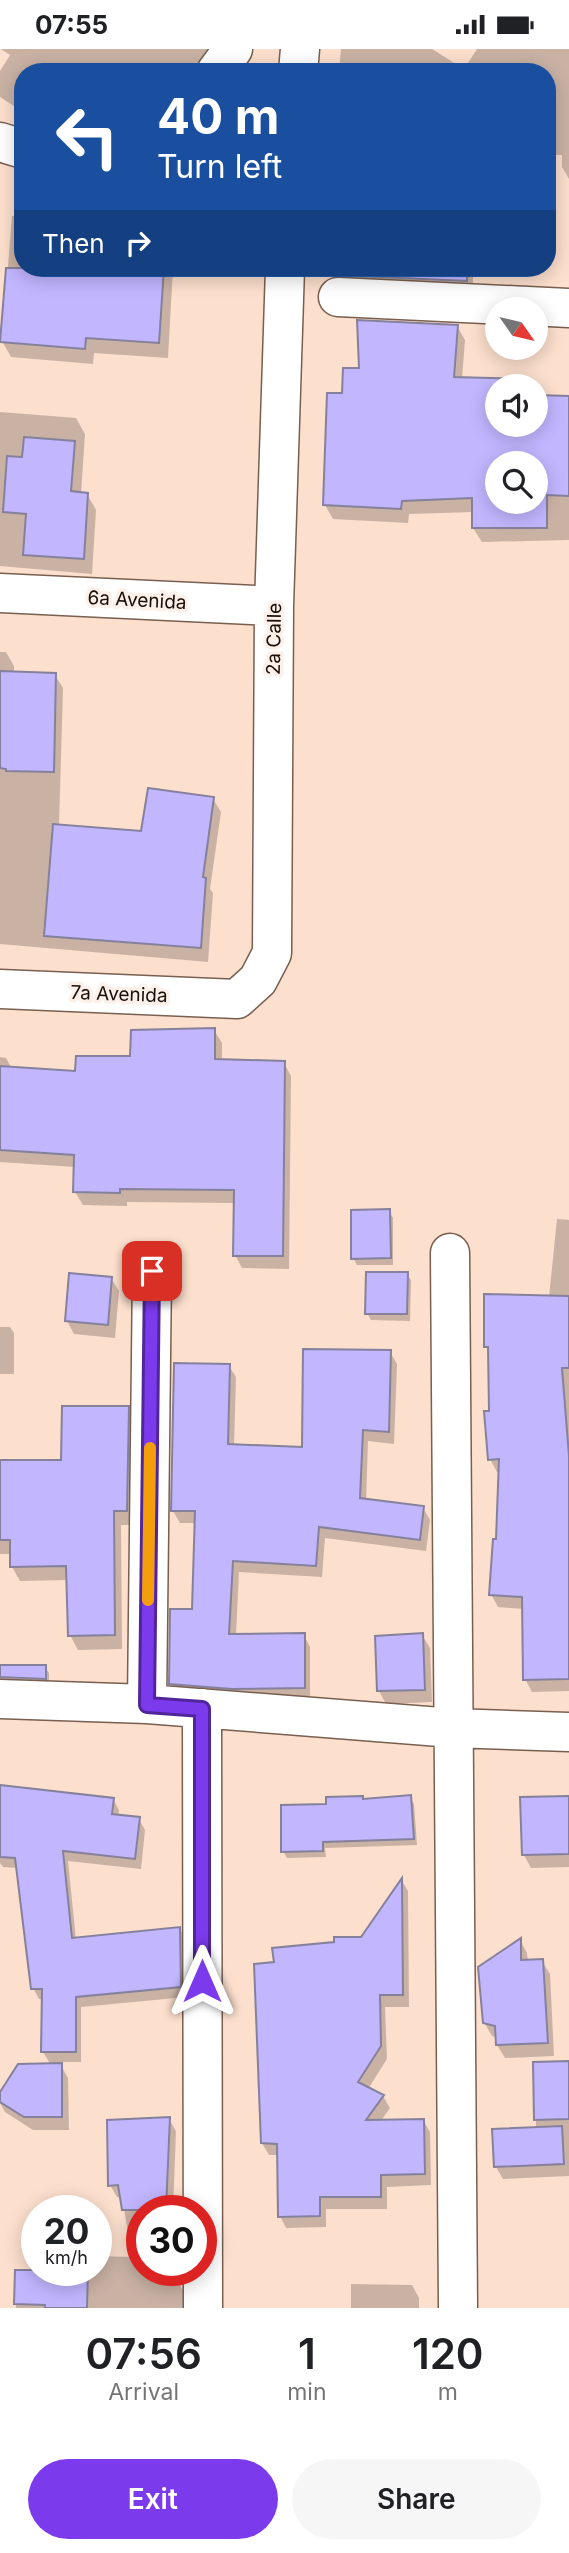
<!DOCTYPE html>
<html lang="en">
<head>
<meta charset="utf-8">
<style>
  body { margin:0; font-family:Inter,sans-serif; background:#f6f6f6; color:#202124; height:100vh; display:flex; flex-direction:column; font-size:26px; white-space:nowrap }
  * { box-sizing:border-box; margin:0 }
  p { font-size:23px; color:#757577 }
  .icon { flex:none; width:38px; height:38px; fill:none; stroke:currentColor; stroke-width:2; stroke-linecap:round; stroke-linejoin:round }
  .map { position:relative; height:2259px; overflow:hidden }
  .sheet { display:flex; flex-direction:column; background:#fff; flex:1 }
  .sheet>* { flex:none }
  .banner { position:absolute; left:14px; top:14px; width:542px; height:214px; border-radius:28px; box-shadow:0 4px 18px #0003; background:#1a4fa0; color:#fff; overflow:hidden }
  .needle { width:46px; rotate:124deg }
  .fabs { position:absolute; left:485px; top:248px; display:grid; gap:14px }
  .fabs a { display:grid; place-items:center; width:63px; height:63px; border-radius:50%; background:#fff; box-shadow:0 4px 18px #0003; font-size:35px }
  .speed { position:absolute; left:21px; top:2146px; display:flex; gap:14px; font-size:35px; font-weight:700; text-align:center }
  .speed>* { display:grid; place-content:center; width:91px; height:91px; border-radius:50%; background:#fff; box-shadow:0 4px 18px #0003; line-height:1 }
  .speed small { font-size:18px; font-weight:400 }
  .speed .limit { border:10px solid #d22; background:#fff; color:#111 }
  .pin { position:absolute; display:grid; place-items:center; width:60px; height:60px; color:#fff; margin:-30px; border-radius:14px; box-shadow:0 4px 10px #0006 }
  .me { position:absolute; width:77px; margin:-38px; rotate:0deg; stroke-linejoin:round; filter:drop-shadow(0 0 5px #0008) }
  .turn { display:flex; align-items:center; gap:24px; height:147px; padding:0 28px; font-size:32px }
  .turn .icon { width:91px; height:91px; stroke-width:2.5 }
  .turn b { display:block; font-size:49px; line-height:60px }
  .then { display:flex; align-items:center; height:66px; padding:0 28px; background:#0003; gap:14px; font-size:26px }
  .eta { display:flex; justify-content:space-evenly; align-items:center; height:119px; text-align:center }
  .eta b { font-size:42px; font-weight:600; line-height:49px }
  .primary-button { display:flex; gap:14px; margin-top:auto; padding:14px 28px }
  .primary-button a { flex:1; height:80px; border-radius:42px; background:#7c3aed; color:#fff; font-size:28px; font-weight:600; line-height:80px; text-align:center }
  .primary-button a+a { background:#f6f6f6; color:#202124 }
  .status { display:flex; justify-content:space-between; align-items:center; height:49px; padding:0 35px; background:#fff; direction:ltr }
  .status svg { height:19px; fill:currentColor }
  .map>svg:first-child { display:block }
  .shadow { fill:#0003; fill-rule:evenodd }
  .building { fill:#c2b6ff; stroke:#85819c; stroke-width:2; fill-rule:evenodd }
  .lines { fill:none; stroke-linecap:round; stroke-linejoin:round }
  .street-casing { stroke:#785f4f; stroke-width:41 }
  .street { stroke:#fff; stroke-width:38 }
  .route-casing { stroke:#51269a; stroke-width:18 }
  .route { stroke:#7c3aed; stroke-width:12 }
  .slow { stroke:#f59e0b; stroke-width:12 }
  .labels { text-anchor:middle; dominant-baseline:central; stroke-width:7; stroke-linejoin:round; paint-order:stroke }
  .street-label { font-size:19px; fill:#170e08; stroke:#fcf0e9 }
</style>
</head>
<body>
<div class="status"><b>07:55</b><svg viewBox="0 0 49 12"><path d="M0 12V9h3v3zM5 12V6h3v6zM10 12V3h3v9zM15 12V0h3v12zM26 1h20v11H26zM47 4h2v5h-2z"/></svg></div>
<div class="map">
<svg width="569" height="2259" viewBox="0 0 569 2259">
  <rect width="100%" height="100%" fill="#fcdfcd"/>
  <path class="shadow" d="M 1,0 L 223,0 L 208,23 L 23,23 L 23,63 L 0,48 L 0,22 L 10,6 Z
    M 341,0 L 432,0 L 464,20 L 477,0 L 569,0 L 569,130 L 562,118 L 562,106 L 548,106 L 548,23 L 339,23 Z
    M 12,167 L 23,168 L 23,219 L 173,219 L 168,309 L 94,304 L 93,315 L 11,308 L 2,292 Z
    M 336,219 L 473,219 L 473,245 L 343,233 Z
    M 457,277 L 465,291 L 462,330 L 525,331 L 529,338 L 497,338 L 497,376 L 536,376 L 536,348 L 569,349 L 569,491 L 482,493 L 473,479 L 474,463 L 409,465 L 408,474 L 333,470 L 325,456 L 343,346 L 361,321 ZM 497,415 L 536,415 L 536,453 L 497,453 Z
    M 0,363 L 76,369 L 85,385 L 81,445 L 87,445 L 96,461 L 92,525 L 0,517 Z
    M 0,603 L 6,603 L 14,617 L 14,624 L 55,626 L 63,639 L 59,777 L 143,784 L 213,750 L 221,763 L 210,840 L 213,844 L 208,913 L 0,895 Z
    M 214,981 L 222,994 L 222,1012 L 284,1014 L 291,1027 L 289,1220 L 242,1219 L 235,1206 L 235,1154 L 127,1153 L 127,1157 L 83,1156 L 75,1143 L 75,1118 L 0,1113 L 0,1008 L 6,1009 L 12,1020 L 77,1024 L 132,1009 Z
    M 389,1162 L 393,1169 L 393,1216 L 357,1216 L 353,1209 Z
    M 557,1170 L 569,1171 L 569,1642 L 532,1643 L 525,1630 L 524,1560 L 498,1558 L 491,1545 L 498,1492 L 500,1422 L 497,1423 L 490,1410 L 490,1305 L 486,1298 L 549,1248 Z
    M 407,1225 L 411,1231 L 410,1272 L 371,1271 L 367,1264 Z
    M 111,1229 L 119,1242 L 115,1289 L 74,1285 L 67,1272 Z
    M 0,1278 L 10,1278 L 14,1284 L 14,1325 L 0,1325 Z
    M 390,1303 L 397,1315 L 394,1395 L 368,1392 L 366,1452 L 423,1459 L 430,1471 L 426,1502 L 325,1489 L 322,1528 L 239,1523 L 236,1586 L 304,1586 L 310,1598 L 310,1650 L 178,1646 L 171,1634 L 194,1562 L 197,1474 L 180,1474 L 173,1462 L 229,1317 L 236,1328 L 234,1397 L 304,1400 Z
    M 128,1359 L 136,1373 L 135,1476 L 121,1476 L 122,1600 L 78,1601 L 70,1586 L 68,1531 L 20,1532 L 12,1518 L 12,1505 L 0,1505 L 0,1413 L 63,1412 Z
    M 422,1586 L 430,1599 L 432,1653 L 386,1655 L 379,1642 L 377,1588 Z
    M 0,1618 L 45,1618 L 49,1624 L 49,1636 L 0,1636 Z
    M 0,1746 L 113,1750 L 119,1761 L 118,1768 L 139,1770 L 145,1781 L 141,1820 L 68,1812 L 76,1891 L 180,1880 L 186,1891 L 186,1948 L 81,1958 L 81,2013 L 59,2013 L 68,2029 L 69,2081 L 33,2081 L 5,2063 L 0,2054 L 0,2047 L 51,2016 L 43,2003 L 44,1950 L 39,1950 L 33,1939 L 18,1819 L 3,1818 L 0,1814 Z
    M 410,1748 L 414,1755 L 417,1796 L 325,1799 L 326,1808 L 287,1809 L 283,1802 L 328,1757 Z
    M 569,1749 L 569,1818 L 531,1819 L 524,1806 Z
    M 402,1832 L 408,1842 L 409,1958 L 385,1958 L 387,2010 L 368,2040 L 383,2047 L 390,2059 L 380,2073 L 423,2071 L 430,2083 L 431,2136 L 387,2138 L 387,2160 L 326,2160 L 326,2178 L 286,2179 L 280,2167 L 279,2106 L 269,2106 L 262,2094 L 276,1915 L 336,1894 L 361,1890 Z
    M 520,1891 L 527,1904 L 528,1913 L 542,1912 L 550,1925 L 554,2007 L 505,2009 L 497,1996 L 497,1988 L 492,1987 L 484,1973 Z
    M 569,2014 L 569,2127 L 503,2130 L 496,2118 L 536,2080 L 535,2015 Z
    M 169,2070 L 176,2082 L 173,2161 L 142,2161 L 142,2221 L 160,2221 L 180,2236 L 187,2249 L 187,2259 L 16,2259 L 17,2221 L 35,2221 L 35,2206 L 37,2221 L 96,2221 L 96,2207 L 132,2208 L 122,2148 L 117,2148 L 110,2136 Z
    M 351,2235 L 412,2236 L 419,2249 L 419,2259 L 351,2259 Z"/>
  <path class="building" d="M 6,219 L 164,219 L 159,294 L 86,289 L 85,300 L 0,293 Z
    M 355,219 L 467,219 L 467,232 L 356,227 Z
    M 357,271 L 458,276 L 454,328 L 526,330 L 526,338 L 497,338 L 497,376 L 536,376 L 536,346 L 569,347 L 569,447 L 547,446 L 547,479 L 472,479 L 472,449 L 402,452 L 401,460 L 323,456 L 327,344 L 342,344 L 343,319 L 359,319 ZM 497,415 L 536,415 L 536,453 L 497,453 Z
    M 24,388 L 75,392 L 71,442 L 88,444 L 84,510 L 23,506 L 26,465 L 3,463 L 7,407 L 22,408 Z
    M 0,622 L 56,624 L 54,723 L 6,722 L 6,720 L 0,719 Z
    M 148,739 L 214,748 L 203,828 L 206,829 L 201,899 L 44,887 L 53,775 L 141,782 Z
    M 215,979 L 215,1010 L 285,1012 L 283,1207 L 233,1207 L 234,1141 L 120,1140 L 120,1144 L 73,1143 L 74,1106 L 0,1101 L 0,1017 L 75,1022 L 76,1007 L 130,1007 L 131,981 Z
    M 390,1160 L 391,1209 L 351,1210 L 351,1161 Z
    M 366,1223 L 408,1223 L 407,1265 L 365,1265 Z
    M 69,1224 L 112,1228 L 108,1276 L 65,1272 Z
    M 484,1245 L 569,1247 L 569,1319 L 562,1319 L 569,1407 L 569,1630 L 523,1631 L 522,1548 L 489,1546 L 493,1490 L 496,1490 L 499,1410 L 488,1411 L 484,1362 L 489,1362 L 488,1298 L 484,1298 Z
    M 303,1300 L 391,1301 L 389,1383 L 363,1381 L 360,1449 L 424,1457 L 420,1491 L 319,1478 L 316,1517 L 233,1512 L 229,1585 L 305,1584 L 305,1639 L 232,1640 L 169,1635 L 170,1560 L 192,1560 L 195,1462 L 171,1462 L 174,1314 L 230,1315 L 228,1395 L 302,1398 Z
    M 62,1357 L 129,1357 L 127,1462 L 114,1462 L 115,1586 L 68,1587 L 66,1517 L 10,1518 L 10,1491 L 0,1491 L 0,1411 L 61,1411 Z
    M 423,1584 L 425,1641 L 377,1642 L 375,1587 Z
    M 0,1616 L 46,1616 L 46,1630 L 0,1628 Z
    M 0,1736 L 114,1749 L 112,1765 L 140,1768 L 135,1810 L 63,1802 L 72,1889 L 180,1878 L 181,1938 L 76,1948 L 76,2003 L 41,2003 L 42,1940 L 31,1940 L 15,1809 L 0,1808 Z
    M 411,1746 L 414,1790 L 323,1793 L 323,1802 L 281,1803 L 281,1756 L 326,1755 L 326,1748 L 363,1747 L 363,1750 Z
    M 569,1747 L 569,1805 L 522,1806 L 520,1748 Z
    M 402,1829 L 403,1946 L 380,1946 L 381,1997 L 358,2033 L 384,2046 L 366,2071 L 424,2070 L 425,2125 L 381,2126 L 381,2148 L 320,2148 L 320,2167 L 278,2168 L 277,2095 L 261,2094 L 254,1915 L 274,1913 L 272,1899 L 334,1893 L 334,1888 L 361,1888 Z
    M 521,1889 L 521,1911 L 543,1910 L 548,1994 L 496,1996 L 495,1977 L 483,1974 L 478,1918 Z
    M 569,2012 L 569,2070 L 534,2071 L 533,2013 Z
    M 62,2014 L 62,2068 L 24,2068 L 0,2053 L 0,2043 L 18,2015 Z
    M 170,2068 L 166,2161 L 122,2161 L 118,2136 L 108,2137 L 107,2071 Z
    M 562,2077 L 564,2115 L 494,2118 L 492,2080 Z
    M 15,2221 L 88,2221 L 87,2259 L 45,2259 L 45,2256 L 14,2255 Z"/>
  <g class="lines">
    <g class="street-casing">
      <path id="street" d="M 216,23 L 233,0
        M 298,23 L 300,0
        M 0,93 L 23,100
        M 338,248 L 569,259
        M 0,544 L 274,557
        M 0,940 L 237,950 L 258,931 L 272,904 L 274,557 L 285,219
        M 450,1204 L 458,2259
        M 0,1650 L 147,1655 L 453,1679 L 569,1683
        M 147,1655 L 152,1222
        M 202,1659 L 203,2259"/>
    </g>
    <use href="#street" class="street"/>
  </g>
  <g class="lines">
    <g class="route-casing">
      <path id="route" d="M 152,1222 L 147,1656 L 202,1660 L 202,1932"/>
    </g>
    <use href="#route" class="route"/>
    <path class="slow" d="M 148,1551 L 150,1399"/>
  </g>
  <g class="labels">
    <g class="street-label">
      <text transform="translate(137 551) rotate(3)">6a Avenida</text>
      <text transform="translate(274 590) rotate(-89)">2a Calle</text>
      <text transform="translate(119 945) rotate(2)">7a Avenida</text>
    </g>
  </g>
</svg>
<div class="fabs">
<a><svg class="needle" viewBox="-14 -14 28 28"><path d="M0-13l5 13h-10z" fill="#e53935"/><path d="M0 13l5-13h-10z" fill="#757577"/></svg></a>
<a><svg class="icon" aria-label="sound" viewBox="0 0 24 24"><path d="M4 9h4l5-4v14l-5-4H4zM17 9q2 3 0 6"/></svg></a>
<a><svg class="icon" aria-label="search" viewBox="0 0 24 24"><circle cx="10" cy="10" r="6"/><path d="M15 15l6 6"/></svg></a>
</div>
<div class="speed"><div>20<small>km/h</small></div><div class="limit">30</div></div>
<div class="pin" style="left:152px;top:1222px;background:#d93025"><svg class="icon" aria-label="arrive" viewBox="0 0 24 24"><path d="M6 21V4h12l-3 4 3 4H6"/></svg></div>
<svg class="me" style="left:202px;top:1932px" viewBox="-20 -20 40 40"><path d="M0-17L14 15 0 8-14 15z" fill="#7c3aed" stroke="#fff" stroke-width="4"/></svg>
<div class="banner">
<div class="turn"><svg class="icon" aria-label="left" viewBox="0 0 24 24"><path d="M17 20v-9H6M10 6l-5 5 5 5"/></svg><div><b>40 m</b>Turn left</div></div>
<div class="then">Then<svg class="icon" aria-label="right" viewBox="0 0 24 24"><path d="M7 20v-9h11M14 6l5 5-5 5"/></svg></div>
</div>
</div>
<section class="sheet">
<div class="eta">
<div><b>07:56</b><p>Arrival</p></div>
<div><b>1</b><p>min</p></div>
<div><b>120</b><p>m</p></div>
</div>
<div class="primary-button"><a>Exit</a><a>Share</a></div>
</section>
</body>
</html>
